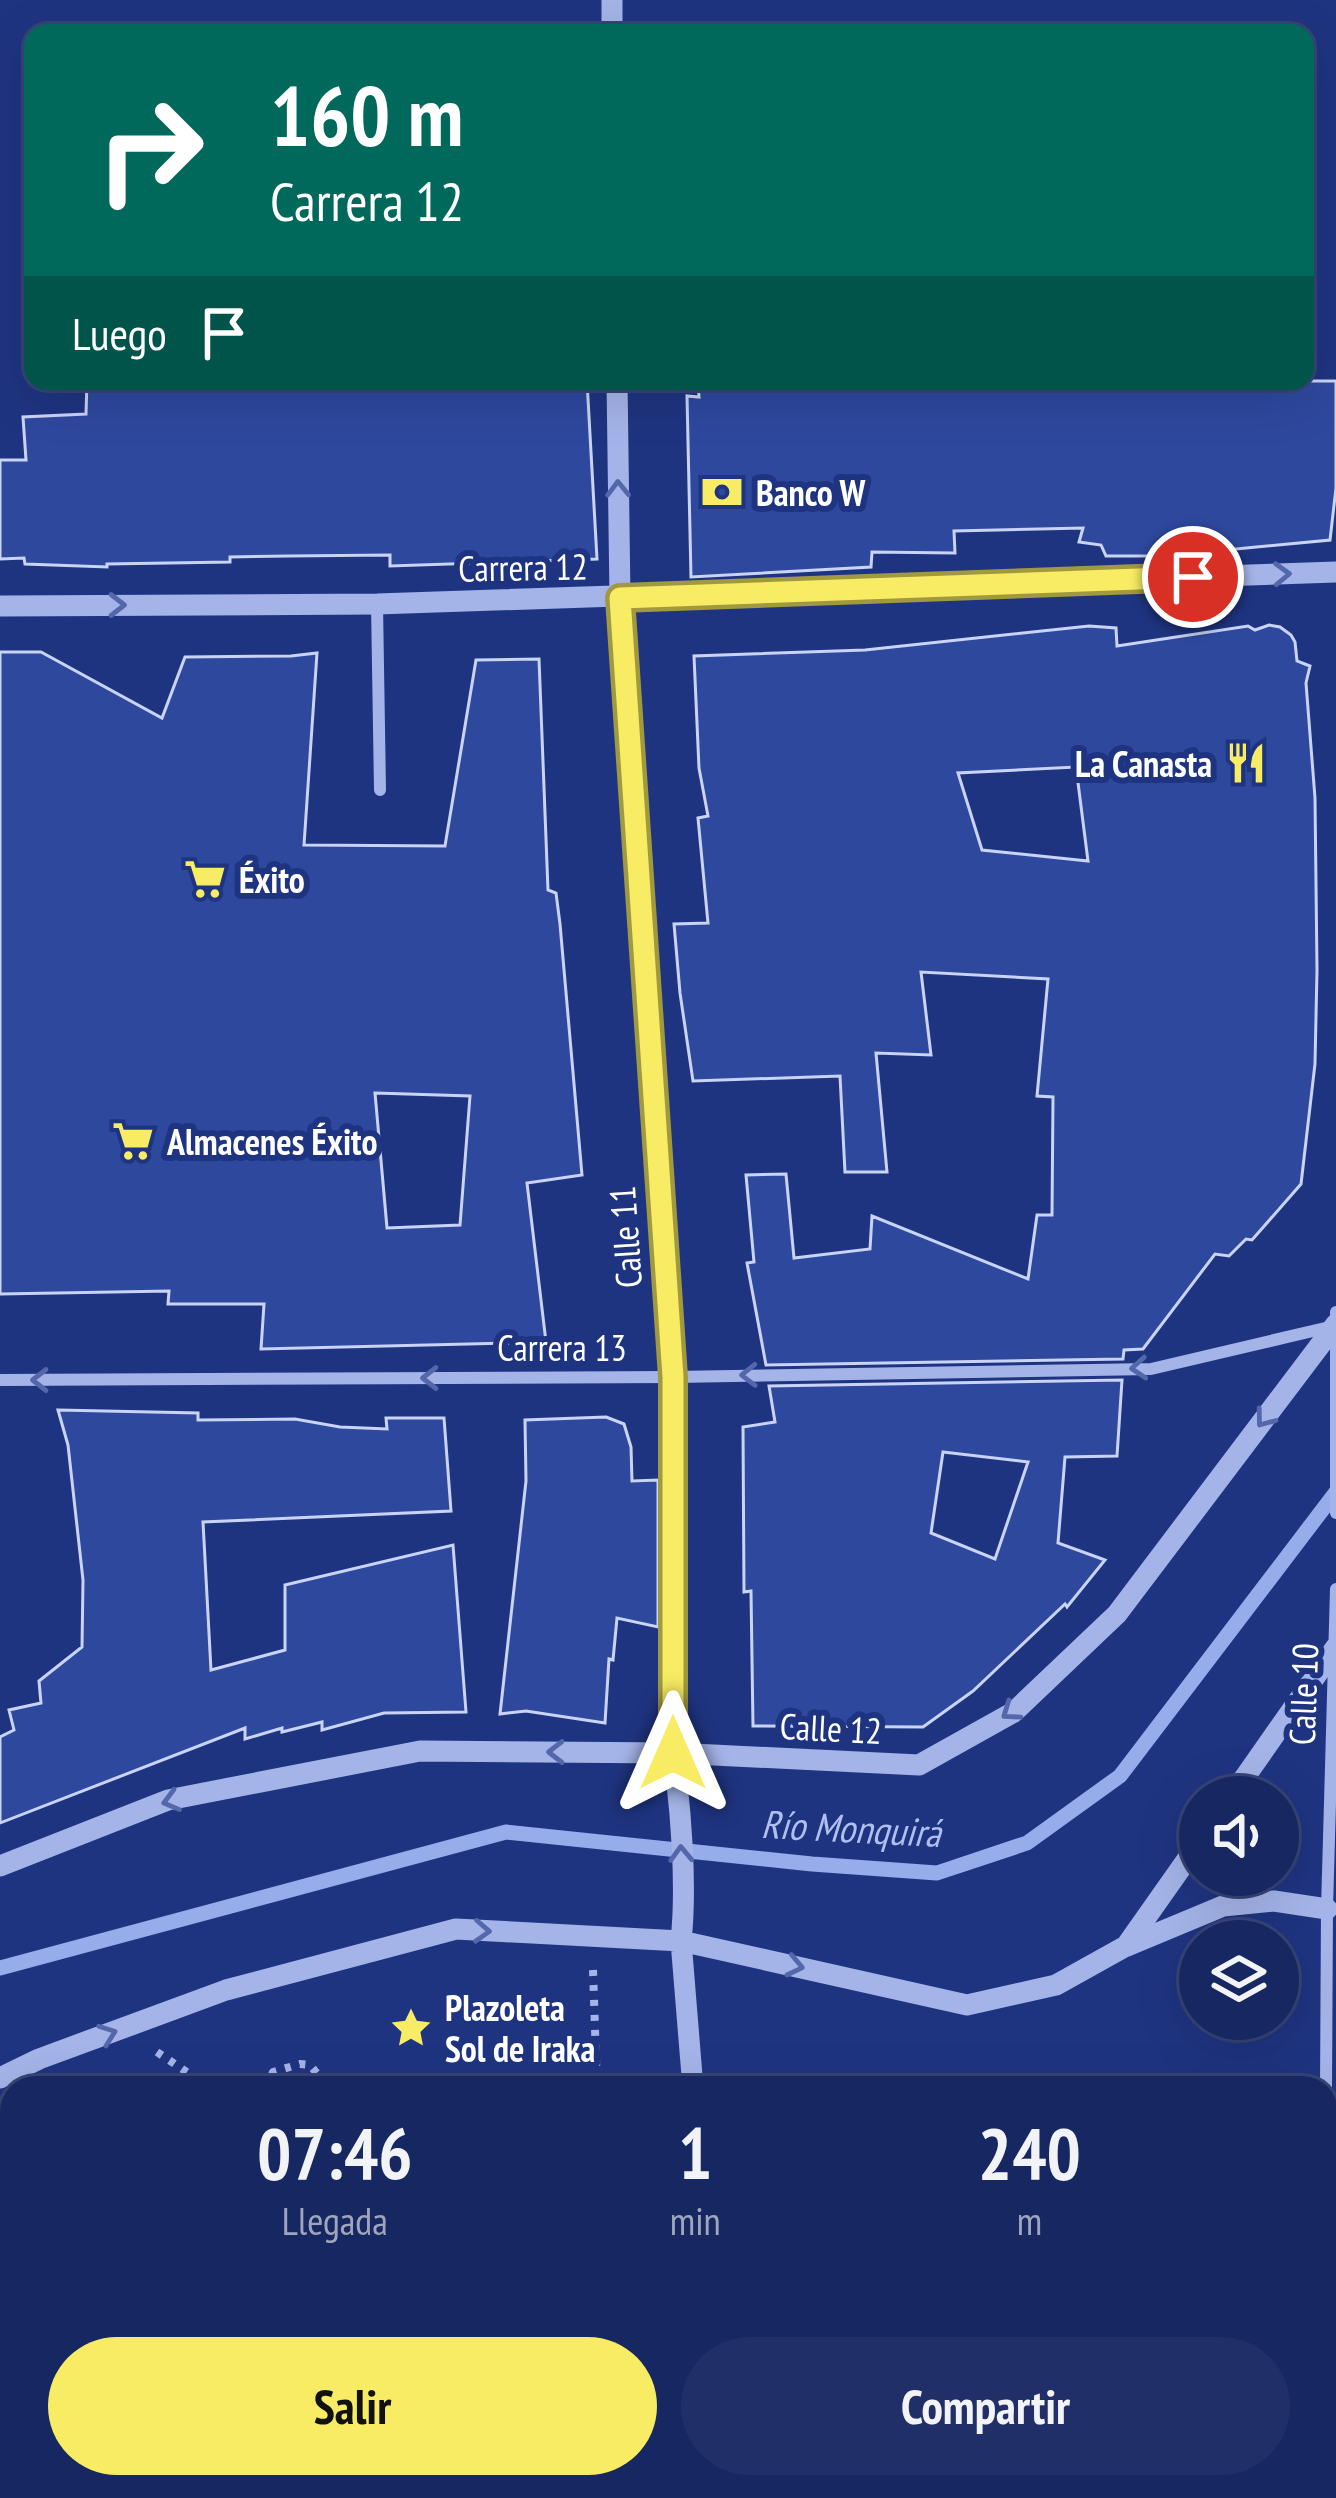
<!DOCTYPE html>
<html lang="es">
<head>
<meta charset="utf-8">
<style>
  body { margin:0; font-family:"PT Sans Narrow",sans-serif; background:#202f67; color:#f1f3f6; height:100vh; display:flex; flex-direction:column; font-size:45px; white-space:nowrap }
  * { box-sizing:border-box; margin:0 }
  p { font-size:39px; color:#9ea5bd }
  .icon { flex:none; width:66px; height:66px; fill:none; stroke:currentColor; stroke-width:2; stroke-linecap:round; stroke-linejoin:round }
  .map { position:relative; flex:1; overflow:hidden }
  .side { position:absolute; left:0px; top:2076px; width:1338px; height:423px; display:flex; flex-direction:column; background:#172761; border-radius:36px 36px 0 0; box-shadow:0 12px 48px #0002,0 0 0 3px #364476 }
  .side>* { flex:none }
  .guide { position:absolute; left:24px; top:24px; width:1290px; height:366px; border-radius:24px; box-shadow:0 12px 48px #0002,0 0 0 3px #364476; background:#00695c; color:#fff; overflow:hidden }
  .controls { position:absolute; left:1179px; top:1776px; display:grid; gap:24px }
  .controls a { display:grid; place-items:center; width:120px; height:120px; border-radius:50%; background:#172761; box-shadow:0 12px 48px #0002,0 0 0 3px #364476; font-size:60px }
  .pin { position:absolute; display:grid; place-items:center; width:102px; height:102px; color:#fff; margin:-51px; border:6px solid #fff; border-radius:50%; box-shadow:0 3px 12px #0007 }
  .me { position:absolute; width:132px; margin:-66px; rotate:0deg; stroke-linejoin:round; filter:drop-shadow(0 0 9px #0008) }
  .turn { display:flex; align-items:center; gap:42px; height:252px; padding:0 48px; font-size:54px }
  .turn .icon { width:156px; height:156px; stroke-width:2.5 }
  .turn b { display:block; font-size:84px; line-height:102px }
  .then { display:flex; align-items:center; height:114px; padding:0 48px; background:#0003; gap:24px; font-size:45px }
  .eta { display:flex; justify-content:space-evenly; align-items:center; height:204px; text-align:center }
  .eta b { font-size:72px; font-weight:800; line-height:84px }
  .action { display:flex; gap:24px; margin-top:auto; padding:24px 48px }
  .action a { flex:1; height:138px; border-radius:72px; background:#f7ec63; color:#111; font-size:48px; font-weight:800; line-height:138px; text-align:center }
  .action a+a { background:#202f67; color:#f1f3f6 }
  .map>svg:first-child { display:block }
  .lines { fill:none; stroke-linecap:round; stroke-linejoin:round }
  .stream { stroke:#97acea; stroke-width:15 }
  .building { fill:#2e489e; stroke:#c8d3f6; stroke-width:3; fill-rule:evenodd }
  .path { stroke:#a4b4e8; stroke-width:8; stroke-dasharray:6 9; stroke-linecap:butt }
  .minor { stroke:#a4b4e8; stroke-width:12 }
  .tertiary { stroke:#a4b4e8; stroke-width:21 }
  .primary { stroke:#e6eafe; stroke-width:30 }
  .oneway { stroke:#5467aa }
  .route-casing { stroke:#a19940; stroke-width:30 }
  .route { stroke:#f7ec63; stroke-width:21 }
  .labels { text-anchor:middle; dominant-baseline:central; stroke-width:12; stroke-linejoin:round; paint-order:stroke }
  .poi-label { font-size:36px; font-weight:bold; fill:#fff; stroke:#1f3481; text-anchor:start }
  .street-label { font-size:36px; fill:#fff; stroke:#1f3481 }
  .water-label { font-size:39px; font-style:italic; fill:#afbff0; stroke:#1f3481 }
</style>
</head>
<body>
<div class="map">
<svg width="1336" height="2498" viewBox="0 0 1336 2498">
  <rect width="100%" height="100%" fill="#1f3481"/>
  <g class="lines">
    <path class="stream" d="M 0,1968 L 506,1832 L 812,1864 L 937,1873 L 1027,1843 L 1120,1776 L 1336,1492"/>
  </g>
  <path class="building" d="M 87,381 L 587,381 L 597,559 L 390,566 L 390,555 L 288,556 L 230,557 L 230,562 L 107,564 L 107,567 L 25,564 L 24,558 L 0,559 L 0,460 L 26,460 L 23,417 L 86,414 Z
    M 698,381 L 940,381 L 989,384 L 989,381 L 1336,381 L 1336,488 L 1330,540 L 1164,556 L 1106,556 L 1101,545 L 1079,542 L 1083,528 L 954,531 L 955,553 L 872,552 L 871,567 L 691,577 L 687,396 L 699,397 Z
    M 1269,625 L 1280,627 L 1291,635 L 1295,642 L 1297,661 L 1310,666 L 1306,683 L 1315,798 L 1317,970 L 1315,1064 L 1301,1184 L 1252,1240 L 1246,1239 L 1229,1256 L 1215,1254 L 1143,1349 L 1124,1350 L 1123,1359 L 766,1365 L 747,1263 L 754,1262 L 746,1175 L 786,1174 L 794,1258 L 870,1249 L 872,1216 L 1028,1279 L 1037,1215 L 1052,1215 L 1053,1097 L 1037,1096 L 1048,979 L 921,972 L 931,1055 L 876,1053 L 887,1172 L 845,1172 L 840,1076 L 693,1081 L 680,993 L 674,924 L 708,923 L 698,818 L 708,816 L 699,768 L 694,656 L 865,650 L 1089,626 L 1116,628 L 1117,646 L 1248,626 L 1255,630 ZM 1076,767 L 1088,861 L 982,850 L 958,773 Z
    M 0,652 L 41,652 L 162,718 L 185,657 L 291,656 L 317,653 L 304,845 L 445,846 L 476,660 L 539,659 L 548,890 L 556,893 L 560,924 L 582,1175 L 527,1183 L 546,1342 L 261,1349 L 264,1304 L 168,1304 L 169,1291 L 0,1294 ZM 375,1093 L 470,1096 L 460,1225 L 387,1228 Z
    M 1122,1380 L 1117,1456 L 1065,1457 L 1058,1543 L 1105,1560 L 1067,1607 L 1065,1604 L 973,1691 L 923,1727 L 753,1726 L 751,1591 L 744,1592 L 743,1427 L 775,1422 L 769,1386 ZM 943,1452 L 1028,1462 L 995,1559 L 931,1533 Z
    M 58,1410 L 198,1413 L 198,1420 L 295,1419 L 340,1427 L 387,1429 L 386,1418 L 444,1418 L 451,1511 L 203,1522 L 211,1670 L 285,1650 L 285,1585 L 453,1545 L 466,1712 L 384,1713 L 322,1730 L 322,1722 L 282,1732 L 282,1728 L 245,1739 L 245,1728 L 0,1823 L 0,1737 L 14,1730 L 9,1710 L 41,1703 L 39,1681 L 82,1647 L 83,1580 L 68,1445 Z
    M 606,1417 L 624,1424 L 631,1447 L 632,1481 L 658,1480 L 658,1627 L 617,1618 L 613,1660 L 609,1659 L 605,1723 L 526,1711 L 500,1714 L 526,1481 L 525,1420 Z"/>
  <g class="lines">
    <path class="path" d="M 593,1970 L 597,2088
      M 157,2052 L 200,2081 L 218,2081 L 228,2088
      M 266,2088 L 273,2072 L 300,2064 L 310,2065 L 329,2088"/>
    <path class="minor" d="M 377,604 L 380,790
      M 1336,1312 L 1336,1513
      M 0,1380 L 673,1377 L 1151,1369 L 1334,1326
      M 1326,2088 L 1327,1909 L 1336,1589
      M 1321,2498 L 1321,2487"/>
    <path class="tertiary" d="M 612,0 L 612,33
      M 617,381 L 620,598 L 673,1377 L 673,1753 C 681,1808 687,1886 681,1941 L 693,2088
      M 0,606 L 377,604 L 1336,572
      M 1231,1797 L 1336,1647
      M 0,1866 L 168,1800 L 420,1751 L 673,1753 L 919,1765 L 1014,1712 L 1117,1614 L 1336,1324
      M 1127,1946 L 1223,1906 L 1274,1901 L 1327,1909
      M 0,2078 L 39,2059 L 226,1990 L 456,1929 L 681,1941 L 967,2005 L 1056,1985 L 1126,1946 L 1200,1841
      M 0,2234 L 12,2235
      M 0,2295 L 12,2297"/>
    <path class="primary" d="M 1326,2344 L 1336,2345
      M 1326,2409 L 1336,2410
      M 641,2498 L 642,2487
      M 705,2498 L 705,2487"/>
  </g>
  <defs><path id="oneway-chevron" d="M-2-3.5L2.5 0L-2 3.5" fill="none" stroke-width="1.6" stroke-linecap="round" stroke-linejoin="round" transform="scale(3)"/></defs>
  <g class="oneway">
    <use href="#oneway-chevron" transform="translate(618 489) rotate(-91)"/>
    <use href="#oneway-chevron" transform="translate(1282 574) rotate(-2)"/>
    <use href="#oneway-chevron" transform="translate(117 605)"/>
    <use href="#oneway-chevron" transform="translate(1139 1368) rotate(176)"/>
    <use href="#oneway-chevron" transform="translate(749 1375) rotate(179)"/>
    <use href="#oneway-chevron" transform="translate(430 1378) rotate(180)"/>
    <use href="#oneway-chevron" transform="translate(40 1380) rotate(180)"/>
    <use href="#oneway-chevron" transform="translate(1264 1419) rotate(127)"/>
    <use href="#oneway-chevron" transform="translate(1010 1712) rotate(145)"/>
    <use href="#oneway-chevron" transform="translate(556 1752) rotate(-180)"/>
    <use href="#oneway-chevron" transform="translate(171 1801) rotate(165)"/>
    <use href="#oneway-chevron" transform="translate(681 1854) rotate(-92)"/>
    <use href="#oneway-chevron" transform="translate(482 1931) rotate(3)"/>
    <use href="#oneway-chevron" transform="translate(795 1966) rotate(12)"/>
    <use href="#oneway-chevron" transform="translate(108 2034) rotate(-20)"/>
  </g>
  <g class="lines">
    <g class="route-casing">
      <path id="route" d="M 673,1753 L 673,1377 L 620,598 L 1193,577"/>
    </g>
    <use href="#route" class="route"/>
  </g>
  <defs>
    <g id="bank-bare" transform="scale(3.24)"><path d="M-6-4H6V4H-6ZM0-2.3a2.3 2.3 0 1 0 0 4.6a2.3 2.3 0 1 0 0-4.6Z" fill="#f7ec63" stroke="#1f3481" stroke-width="2.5" paint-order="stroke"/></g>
    <g id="restaurant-bare" transform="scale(3.24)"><path d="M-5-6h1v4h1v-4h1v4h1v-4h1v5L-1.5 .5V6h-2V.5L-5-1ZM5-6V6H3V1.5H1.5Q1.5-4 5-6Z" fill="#f7ec63" stroke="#1f3481" stroke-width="2.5" paint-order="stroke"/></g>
    <g id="supermarket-bare" transform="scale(3.24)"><path d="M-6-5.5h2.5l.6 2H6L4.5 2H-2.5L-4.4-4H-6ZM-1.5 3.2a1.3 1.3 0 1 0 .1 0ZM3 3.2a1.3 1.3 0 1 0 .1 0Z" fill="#f7ec63" stroke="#1f3481" stroke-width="2.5" paint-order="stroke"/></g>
    <g id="sight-bare" transform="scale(3.24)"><path d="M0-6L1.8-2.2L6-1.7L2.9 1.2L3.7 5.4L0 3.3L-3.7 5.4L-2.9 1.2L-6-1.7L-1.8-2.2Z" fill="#f7ec63" stroke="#1f3481" stroke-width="2.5" paint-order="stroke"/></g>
  </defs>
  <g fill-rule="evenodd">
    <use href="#bank-bare" x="722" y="492"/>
    <use href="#restaurant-bare" x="1246" y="763"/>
    <use href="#supermarket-bare" x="205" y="879"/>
    <use href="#supermarket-bare" x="133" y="1141"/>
    <use href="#sight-bare" x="411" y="2028"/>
  </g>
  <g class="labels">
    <g class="poi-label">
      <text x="756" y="492">Banco W</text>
      <text x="1212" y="763" text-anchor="end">La Canasta</text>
      <text x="239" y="879">Éxito</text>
      <text x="167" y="1141">Almacenes Éxito</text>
      <text x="445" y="2007">Plazoleta<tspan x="445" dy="41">Sol de Iraka</tspan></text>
    </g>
    <g class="street-label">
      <text transform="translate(523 567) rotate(-1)">Carrera 12</text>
      <text transform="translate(625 1237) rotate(-94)">Calle 11</text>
      <text x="562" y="1347">Carrera 13</text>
      <text transform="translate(1303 1694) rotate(-88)">Calle 10</text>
      <text transform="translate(831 1728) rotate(3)">Calle 12</text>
    </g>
    <g class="water-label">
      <text transform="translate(851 1828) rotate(3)">Río Monquirá</text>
    </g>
  </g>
</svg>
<div class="controls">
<a><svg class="icon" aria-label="sound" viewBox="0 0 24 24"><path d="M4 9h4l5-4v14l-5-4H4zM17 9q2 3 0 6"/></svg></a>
<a><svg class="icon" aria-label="layers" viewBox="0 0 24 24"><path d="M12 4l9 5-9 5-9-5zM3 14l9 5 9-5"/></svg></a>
</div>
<div class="pin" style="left:1193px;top:577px;background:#d93025"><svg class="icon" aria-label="arrive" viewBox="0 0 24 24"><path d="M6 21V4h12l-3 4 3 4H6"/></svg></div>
<svg class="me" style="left:673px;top:1753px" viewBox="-20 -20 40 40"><path d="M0-17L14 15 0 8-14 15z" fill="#f7ec63" stroke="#fff" stroke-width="4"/></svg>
<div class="guide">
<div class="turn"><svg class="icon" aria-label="right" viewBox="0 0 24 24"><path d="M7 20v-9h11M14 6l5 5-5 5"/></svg><div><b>160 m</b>Carrera 12</div></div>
<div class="then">Luego<svg class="icon" aria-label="arrive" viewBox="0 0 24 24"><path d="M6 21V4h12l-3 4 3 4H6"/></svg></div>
</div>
<section class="side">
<div class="eta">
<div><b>07:46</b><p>Llegada</p></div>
<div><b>1</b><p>min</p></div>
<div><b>240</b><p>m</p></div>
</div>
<div class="action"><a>Salir</a><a>Compartir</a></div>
</section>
</div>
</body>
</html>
